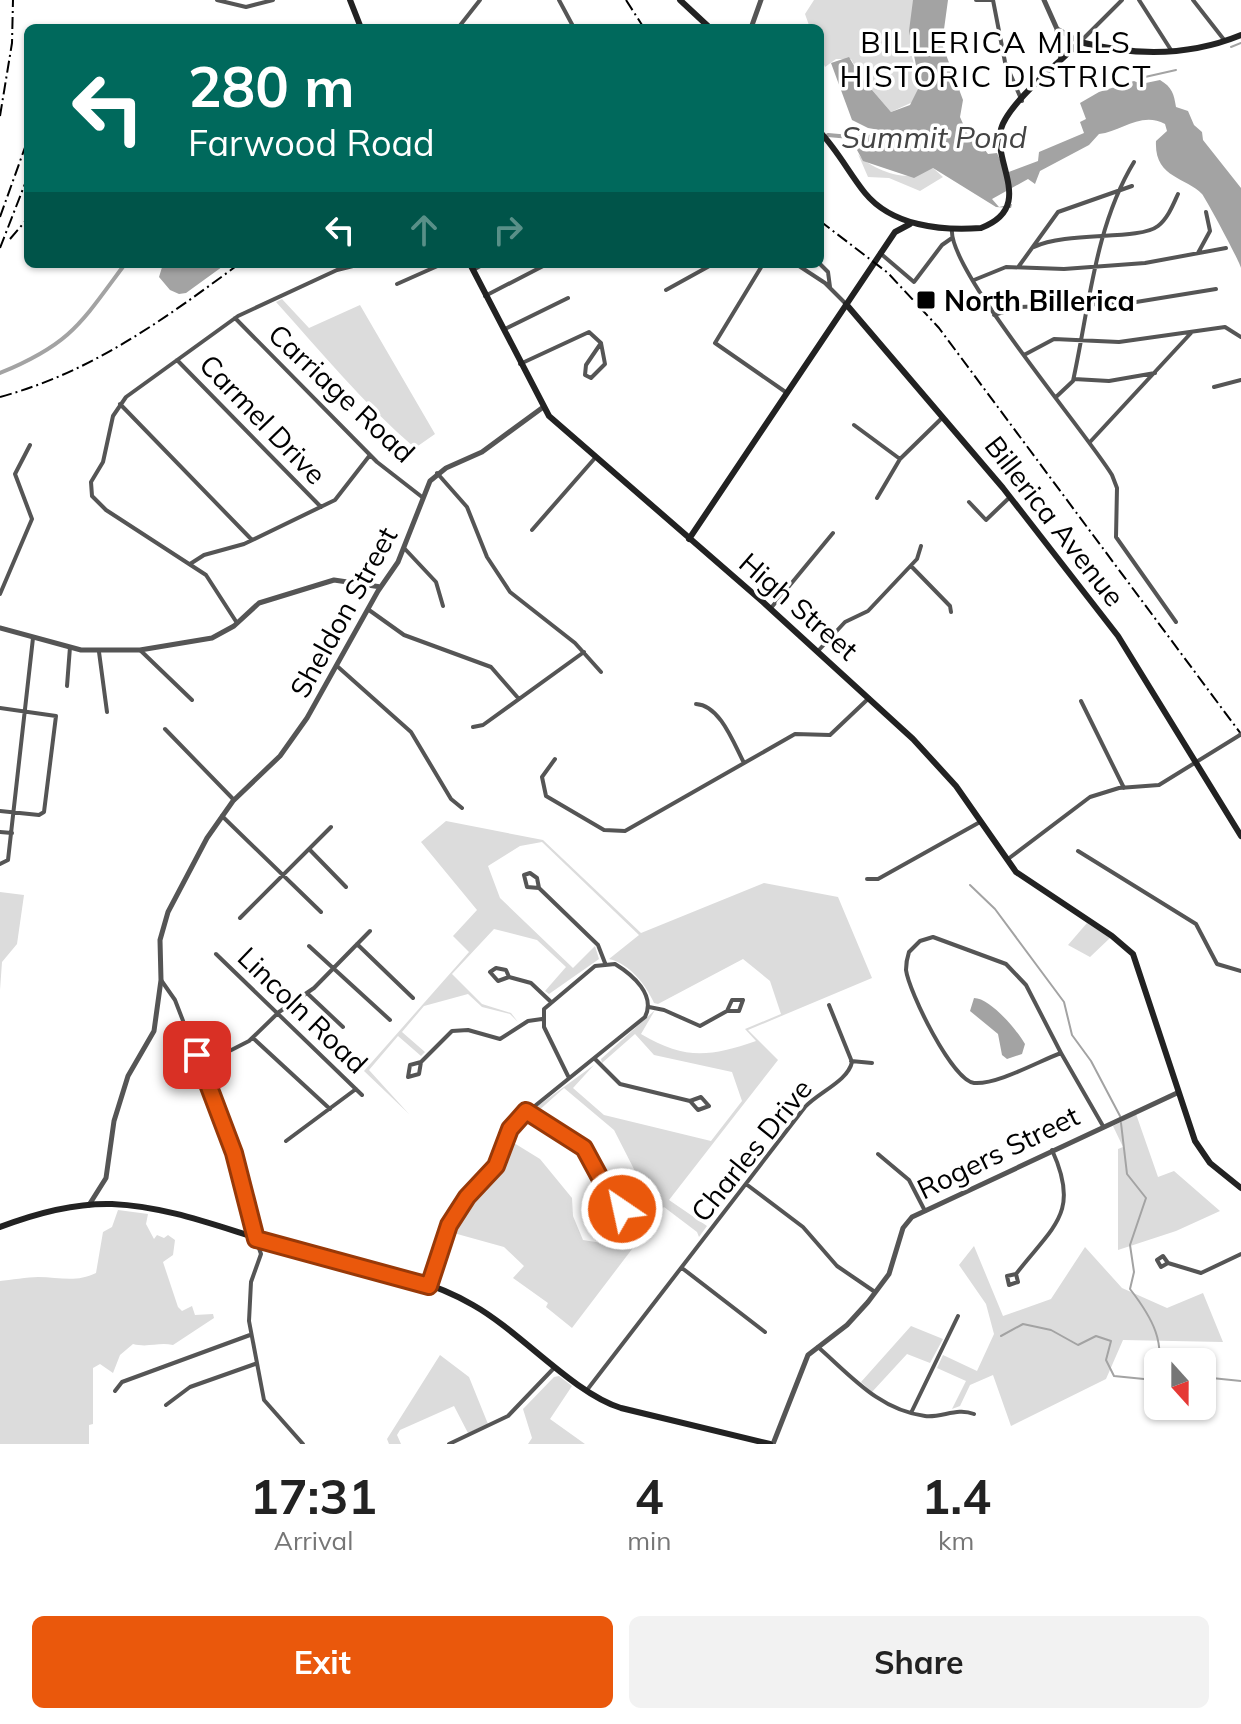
<!DOCTYPE html>
<html lang="en">
<head>
<meta charset="utf-8">
<style>
  body { margin:0; font-family:Mulish,sans-serif; background:#f2f2f2; color:#222; height:100vh; display:flex; flex-direction:column; font-size:30px; white-space:nowrap }
  * { box-sizing:border-box; margin:0 }
  p { font-size:26px; color:#767676 }
  .icon { flex:none; width:44px; height:44px; fill:none; stroke:currentColor; stroke-width:2; stroke-linecap:round; stroke-linejoin:round }
  .map { position:relative; height:1444px; overflow:hidden }
  .panel { display:flex; flex-direction:column; background:#fff; flex:1 }
  .panel>* { flex:none }
  .banner { position:absolute; left:24px; top:24px; width:800px; height:244px; border-radius:12px; box-shadow:0 2px 6px #0004; background:#00695c; color:#fff; overflow:hidden }
  .needle { width:52px; rotate:159deg }
  .buttons { position:absolute; left:1144px; top:1348px; display:grid; gap:16px }
  .buttons a { display:grid; place-items:center; width:72px; height:72px; border-radius:12px; background:#fff; box-shadow:0 2px 6px #0004; font-size:40px }
  .pin { position:absolute; display:grid; place-items:center; width:68px; height:68px; color:#fff; margin:-34px; border-radius:16px; box-shadow:0 4px 12px #0006 }
  .me { position:absolute; width:88px; margin:-44px; rotate:326deg; stroke-linejoin:round; filter:drop-shadow(0 0 6px #0008) }
  .turn { display:flex; align-items:center; gap:28px; height:168px; padding:0 32px; font-size:36px }
  .turn .icon { width:104px; height:104px; stroke-width:2.5 }
  .turn b { display:block; font-size:56px; line-height:68px }
  .lanes { display:flex; align-items:center; height:76px; padding:0 32px; background:#0003; justify-content:center; gap:40px; direction:ltr }
  .lanes .off { opacity:.35 }
  .eta { display:flex; justify-content:space-evenly; align-items:center; height:136px; text-align:center }
  .eta b { font-size:48px; font-weight:700; line-height:56px }
  .button { display:flex; gap:16px; margin-top:auto; padding:16px 32px }
  .button a { flex:1; height:92px; border-radius:12px; background:#ea580c; color:#fff; font-size:32px; font-weight:700; line-height:92px; text-align:center }
  .button a+a { background:#f2f2f2; color:#222 }
  .map>svg:first-child { display:block }
  .green { fill:#dcdcdc }
  .water { fill:#a3a3a3 }
  .lines { fill:none; stroke-linecap:round; stroke-linejoin:round }
  .stream { stroke:#a3a3a3; stroke-width:2 }
  .canal { stroke:#a3a3a3; stroke-width:4 }
  .minor { stroke:#555; stroke-width:4 }
  .tertiary { stroke:#555; stroke-width:5 }
  .secondary { stroke:#222; stroke-width:6 }
  .rail { stroke:#000; stroke-width:2; stroke-dasharray:12 4 2 4; stroke-linecap:butt }
  .minor-bridge { stroke:#555; stroke-width:4 }
  .route-casing { stroke:#983908; stroke-width:20 }
  .route { stroke:#ea580c; stroke-width:14 }
  .poi-dot { fill:#000; stroke:#fff; stroke-width:3 }
  .labels { text-anchor:middle; dominant-baseline:central; stroke-width:7; stroke-linejoin:round; paint-order:stroke }
  .poi-label { font-size:28px; font-weight:bold; fill:#000; stroke:#fff; text-anchor:start }
  .street-label { font-size:28px; fill:#000; stroke:#fff }
  .neighbourhood-label { font-size:30px; letter-spacing:2px; fill:#000; stroke:#fff }
  .water-label { font-size:30px; font-style:italic; fill:#444; stroke:#fff }
</style>
</head>
<body>
<div class="map">
<svg width="1241" height="1444" viewBox="0 0 1241 1444">
  <rect width="100%" height="100%" fill="#fff"/>
  <path class="green" d="M 814,0 L 913,0 L 912,57 L 920,85 L 915,101 L 891,112 L 860,76 L 851,59 L 836,59 L 825,67 L 820,55 L 820,28 L 810,28 L 805,14 Z
    M 858,154 C 868,167 898,179 913,175 C 920,174 926,170 933,168 L 943,177 L 920,191 L 889,178 L 868,177 Z
    M 282,299 L 309,328 L 360,305 L 435,434 L 415,448 C 364,404 321,352 276,302 Z
    M 446,821 L 543,840 L 641,933 L 764,883 L 838,897 L 872,978 L 748,1030 L 778,1060 L 669,1200 L 707,1226 L 699,1237 L 697,1232 L 664,1207 L 572,1328 L 546,1307 L 548,1303 L 513,1278 L 524,1266 L 504,1247 L 450,1232 C 463,1206 486,1190 500,1166 C 511,1148 510,1130 527,1115 L 514,1143 L 540,1159 L 572,1198 L 573,1216 L 583,1240 L 621,1246 L 647,1221 L 652,1191 L 638,1177 L 614,1130 L 564,1088 L 536,1113 L 535,1108 L 594,1065 L 573,1088 L 604,1115 L 711,1141 L 742,1101 L 732,1072 L 654,1055 L 635,1034 L 602,1063 L 601,1059 L 655,1010 L 641,1034 C 685,1060 709,1057 756,1041 L 745,1029 L 781,1014 L 770,981 L 743,959 L 658,1004 L 654,1003 C 646,985 630,964 609,959 L 639,935 L 542,842 L 520,846 L 488,866 L 500,898 L 573,968 L 595,946 L 599,959 L 549,994 L 545,991 L 566,967 L 537,940 L 494,929 L 452,974 L 482,1004 L 511,1013 L 518,1022 L 510,1014 L 482,1007 L 468,994 L 424,1006 L 402,1032 L 425,1052 L 421,1056 L 398,1036 L 369,1070 L 409,1114 L 364,1071 L 469,952 L 453,936 L 477,910 L 421,842 Z
    M 0,892 L 24,895 L 17,944 L 2,962 L 0,990 Z
    M 1087,923 L 1110,938 L 1090,957 L 1068,945 Z
    M 1136,1114 L 1158,1177 L 1174,1171 L 1220,1211 L 1176,1231 L 1118,1250 L 1118,1149 L 1123,1147 L 1113,1126 Z
    M 118,1210 L 148,1214 L 146,1224 L 154,1239 L 157,1235 L 164,1238 L 168,1235 L 175,1240 L 173,1255 L 163,1262 L 178,1307 L 182,1311 L 192,1306 L 195,1315 L 213,1314 L 214,1318 L 173,1345 C 158,1342 148,1348 133,1344 L 120,1355 L 113,1373 L 100,1364 L 93,1368 L 93,1424 L 89,1425 L 89,1444 L 0,1444 L 0,1281 C 10,1280 28,1277 38,1277 C 59,1277 76,1283 96,1273 L 103,1232 L 112,1227 Z
    M 974,1246 L 1003,1316 L 1051,1299 L 1085,1247 L 1122,1288 L 1167,1308 L 1203,1293 L 1223,1342 L 1123,1340 L 1106,1379 L 1011,1426 L 993,1375 L 970,1385 L 960,1406 L 952,1409 L 966,1381 L 937,1368 L 943,1355 L 977,1371 L 994,1334 L 986,1304 L 959,1265 Z
    M 911,1326 L 943,1339 L 930,1363 L 907,1354 L 872,1392 L 861,1382 Z
    M 440,1355 L 469,1377 L 488,1424 L 468,1433 L 454,1406 L 400,1430 L 397,1435 L 401,1444 L 389,1444 L 387,1439 Z
    M 554,1377 L 559,1376 L 572,1386 L 550,1419 L 585,1444 L 528,1444 L 532,1438 L 523,1409 Z"/>
  <path class="water" d="M 913,0 L 948,0 L 942,44 L 963,100 L 960,117 L 968,135 L 977,144 L 997,138 L 985,150 L 988,154 L 997,153 L 1006,173 L 1038,161 L 1039,152 L 1084,133 L 1080,122 L 1086,119 L 1080,103 L 1099,92 L 1134,81 L 1141,84 L 1160,80 C 1172,87 1174,94 1176,107 L 1188,111 L 1194,125 L 1202,132 L 1203,140 L 1241,188 L 1241,268 C 1239,260 1206,199 1202,194 C 1186,177 1154,178 1156,141 L 1167,131 L 1165,124 C 1141,111 1121,132 1099,134 L 1089,145 L 1040,171 L 1035,184 L 1028,179 L 992,199 L 999,207 L 1012,204 L 1011,208 L 996,207 L 933,168 L 914,178 L 863,161 L 857,150 L 859,135 L 902,134 L 868,128 L 852,120 L 831,63 L 849,57 L 860,76 L 891,112 L 910,105 L 920,85 L 909,31 Z
    M 163,264 L 226,264 L 186,293 L 179,294 L 170,290 L 159,277 Z
    M 974,998 C 990,998 1017,1030 1025,1044 L 1022,1054 L 1007,1059 L 1002,1055 L 998,1034 L 970,1011 Z"/>
  <g class="lines">
    <path class="stream" d="M 1231,47 L 1241,43
      M 1145,77 L 1176,70
      M 970,885 L 995,909 L 1064,1002 L 1072,1035 L 1091,1061 L 1120,1116
      M 1001,1336 L 1023,1324 L 1051,1330 L 1078,1345 L 1096,1336 L 1111,1341 L 1106,1360 L 1114,1376 L 1154,1380 C 1169,1345 1151,1316 1130,1289 L 1134,1272 L 1130,1245 L 1146,1198 L 1127,1174 L 1121,1123
      M 1202,1377 L 1241,1381"/>
    <path class="canal" d="M 828,135 L 861,138
      M 0,373 C 71,344 81,323 125,264"/>
    <path class="minor" d="M 217,0 L 246,7 L 273,0
      M 559,0 L 574,28
      M 976,0 L 992,0
      M 993,0 L 1005,62 L 1022,101
      M 1139,0 L 1171,50
      M 1193,0 L 1225,41
      M 458,28 L 480,0
      M 1081,41 L 1122,0
      M 820,106 L 821,98
      M 952,229 C 947,269 1086,432 1112,475 L 1117,488 L 1116,537 L 1176,622
      M 1034,247 C 1067,231 1139,241 1158,226 C 1168,218 1173,205 1178,194
      M 880,253 L 914,282 L 942,245 L 952,238
      M 1198,253 L 1210,231 L 1206,212
      M 763,264 L 715,343 L 787,393
      M 796,264 L 825,283 L 846,304
      M 820,264 L 828,272 L 830,287
      M 1019,266 L 1058,212 L 1132,186
      M 473,270 L 484,264
      M 974,280 L 1006,267 L 1064,269 L 1145,263 L 1226,248
      M 397,284 L 442,264
      M 666,290 L 713,264
      M 485,296 L 547,264
      M 994,315 L 1019,307 L 1130,303 L 1216,289
      M 235,318 L 377,462 L 422,497
      M 505,329 L 568,298
      M 1024,355 L 1054,339 L 1119,342 L 1225,327 L 1241,337
      M 177,360 L 321,507
      M 520,364 L 589,332 L 601,343 L 586,365 L 585,375 L 591,378 L 605,364 L 601,343
      M 1074,379 L 1109,381 L 1155,373
      M 1214,387 L 1241,380
      M 1056,397 L 1073,381 C 1089,308 1095,226 1134,162
      M 120,404 L 252,540
      M 854,425 L 900,459
      M 1090,442 L 1191,333
      M 437,473 L 467,507 L 487,557 L 510,592 L 575,643 L 601,672
      M 877,498 L 900,459 L 943,417
      M 969,502 L 986,520 L 1010,497
      M 532,530 L 595,458
      M 405,549 L 436,582 L 443,606
      M 190,564 L 204,555 L 244,544 L 335,500 L 370,455
      M 911,566 L 950,606 L 951,612
      M 0,594 L 32,519 L 15,474 L 30,445
      M 771,608 L 833,533
      M 369,610 L 404,635 L 491,667 L 519,699
      M 237,623 L 206,575 L 106,510 L 92,496 L 91,482 L 103,462 L 113,416 L 126,397 L 238,316 L 337,270 L 357,265
      M 140,650 L 192,700
      M 818,651 L 845,622 L 868,611 L 917,559 L 921,546
      M 99,652 L 107,712
      M 337,666 L 411,732 L 451,799 L 462,808
      M 67,686 L 70,647
      M 1081,701 L 1124,788
      M 696,704 C 720,705 734,744 744,763
      M 0,708 L 56,716 L 44,812 L 39,815 L 0,811
      M 473,727 L 483,725 L 584,652
      M 165,729 L 234,800
      M 555,759 L 542,777 L 546,796 L 604,830 L 625,831 L 795,734 L 830,735 L 869,698
      M 222,816 L 321,912
      M 0,832 L 12,833
      M 309,849 L 346,887
      M 1078,851 L 1196,924 L 1217,964 L 1241,971
      M 1008,859 L 1090,797 L 1119,788 L 1159,785 L 1240,735
      M 0,864 L 8,860 L 33,638
      M 867,879 L 878,879 L 980,822
      M 539,888 L 527,887 L 524,875 L 530,873 L 537,878 L 539,888 L 598,945 L 605,963
      M 240,918 L 331,827
      M 357,944 L 413,998
      M 309,946 L 390,1020
      M 216,954 L 362,1095
      M 509,977 L 498,981 L 490,972 L 496,968 L 506,970 L 509,977 L 531,983 L 550,1001
      M 161,980 L 175,1000 L 234,1153 L 245,1208 L 261,1254 L 251,1282 L 249,1321 L 264,1400 L 303,1444
      M 308,994 L 343,1027
      M 649,1007 L 664,1010 L 700,1026 L 727,1011 L 739,1011 L 743,1000 L 732,1000 L 727,1011
      M 253,1038 L 330,1109
      M 1061,1053 L 1026,985 L 1006,964 L 933,937 L 920,941 L 909,952 C 907,958 906,964 906,970 C 909,992 952,1080 974,1083 C 997,1085 1039,1061 1061,1053 L 1103,1126
      M 595,1059 L 620,1084 L 690,1101 L 698,1110 L 709,1106 L 701,1097 L 690,1101
      M 851,1061 L 872,1063
      M 421,1062 L 419,1074 L 408,1077 L 410,1065 L 421,1062 L 452,1031 L 468,1030 L 500,1039 L 528,1021 L 542,1019
      M 200,1066 L 249,1041 L 279,1012 L 314,988 L 370,931
      M 526,1111 L 588,1152 L 611,1198 L 609,1210 L 619,1216 L 621,1204 L 611,1198
      M 286,1141 L 356,1089
      M 878,1154 L 909,1180 L 925,1211
      M 746,1184 L 803,1227 L 837,1266 L 875,1292
      M 1168,1263 L 1161,1267 L 1157,1260 L 1163,1256 L 1168,1263 L 1201,1273 L 1241,1254
      M 682,1268 L 765,1332
      M 1016,1274 L 1018,1282 L 1009,1285 L 1007,1276 L 1016,1274 C 1053,1226 1081,1213 1052,1150
      M 430,1284 L 449,1225 L 467,1197 L 496,1166 L 515,1122 L 645,1017 C 656,995 633,975 615,964 L 595,966 L 544,1009 L 544,1027 L 569,1078
      M 818,1347 C 851,1376 879,1410 925,1416 C 942,1418 957,1407 974,1414
      M 587,1390 L 805,1107 C 819,1092 848,1081 852,1062 L 829,1005
      M 115,1391 L 122,1382 L 250,1335
      M 166,1405 L 190,1387 L 255,1364
      M 911,1413 L 958,1316
      M 449,1444 L 508,1416 L 554,1368"/>
    <path class="tertiary" d="M 1044,0 L 1057,29 L 1080,42
      M 751,28 L 761,0
      M 1057,30 L 1061,60
      M 0,628 L 81,650 L 140,650 L 212,638 L 234,626 L 259,603 L 334,580 L 381,587
      M 89,1205 L 106,1178 L 114,1121 L 128,1076 L 154,1031 L 161,980 L 160,940 L 168,912 L 207,838 L 233,801 L 280,756 L 307,718 L 378,591 L 398,562 L 430,481 L 446,468 L 482,452 L 542,408
      M 773,1444 L 808,1355 L 847,1325 L 868,1302 L 889,1274 L 903,1228 L 912,1217 L 1177,1093"/>
    <path class="secondary" d="M 350,0 L 361,28
      M 680,0 L 710,28
      M 820,132 C 838,151 849,173 865,193 C 892,226 941,231 981,228 C 1036,207 992,163 1001,129 C 1008,103 1060,62 1080,42 C 1134,56 1190,56 1241,35
      M 470,264 L 549,416 L 763,602 L 913,739 L 956,786 L 1016,872 L 1112,936 L 1133,954 L 1195,1141 L 1210,1163 L 1241,1188
      M 846,304 L 1003,488 L 1118,636 L 1241,836
      M 689,539 L 895,232 L 910,224
      M 0,1227 C 34,1214 76,1203 112,1204 C 175,1207 228,1231 288,1247 C 348,1264 418,1273 473,1305 C 521,1332 573,1393 621,1408 L 770,1444"/>
    <path class="rail" d="M 626,0 L 644,28
      M 0,116 L 12,43 L 13,0
      M 0,217 L 28,139
      M 820,221 L 888,273 L 939,328 L 1241,734
      M 10,239 L 28,218
      M 0,248 L 28,176
      M 0,397 C 92,372 163,320 239,264"/>
    <path class="minor-bridge" d="M 1240,735 L 1241,734"/>
  </g>
  <g class="lines">
    <g class="route-casing">
      <path id="route" d="M 197,1055 L 234,1153 L 256,1239 L 429,1286 L 449,1225 L 467,1197 L 496,1166 L 510,1129 L 526,1111 L 584,1148 L 611,1198 L 617,1199 L 622,1209"/>
    </g>
    <use href="#route" class="route"/>
  </g>
  <rect class="poi-dot" x="916" y="290" width="20" height="20" rx="4"/>
  <g class="labels">
    <g class="poi-label">
      <text x="944" y="300">North Billerica</text>
    </g>
    <g class="street-label">
      <text transform="translate(342 393) rotate(43)">Carriage Road</text>
      <text transform="translate(263 419) rotate(46)">Carmel Drive</text>
      <text transform="translate(1055 521) rotate(52)">Billerica Avenue</text>
      <text transform="translate(799 606) rotate(41)">High Street</text>
      <text transform="translate(343 612) rotate(-61)">Sheldon Street</text>
      <text transform="translate(303 1010) rotate(44)">Lincoln Road</text>
      <text transform="translate(751 1150) rotate(-51)">Charles Drive</text>
      <text transform="translate(998 1152) rotate(-26)">Rogers Street</text>
    </g>
    <g class="neighbourhood-label">
      <text x="996" y="42">BILLERICA MILLS<tspan x="996" dy="34">HISTORIC DISTRICT</tspan></text>
    </g>
    <g class="water-label">
      <text x="934" y="137">Summit Pond</text>
    </g>
  </g>
</svg>
<div class="buttons">
<a><svg class="needle" viewBox="-14 -14 28 28"><path d="M0-13l5 13h-10z" fill="#e53935"/><path d="M0 13l5-13h-10z" fill="#767676"/></svg></a>
</div>
<div class="pin" style="left:197px;top:1055px;background:#d93025"><svg class="icon" aria-label="arrive" viewBox="0 0 24 24"><path d="M6 21V4h12l-3 4 3 4H6"/></svg></div>
<svg class="me" style="left:622px;top:1209px" viewBox="-20 -20 40 40"><circle r="17" fill="#ea580c" stroke="#fff" stroke-width="3"/><path d="M0-11L8 9 0 5-8 9z" fill="#fff"/></svg>
<div class="banner">
<div class="turn"><svg class="icon" aria-label="left" viewBox="0 0 24 24"><path d="M17 20v-9H6M10 6l-5 5 5 5"/></svg><div><b>280 m</b>Farwood Road</div></div>
<div class="lanes"><svg class="icon" aria-label="left" viewBox="0 0 24 24"><path d="M17 20v-9H6M10 6l-5 5 5 5"/></svg><svg class="icon off" aria-label="ahead" viewBox="0 0 24 24"><path d="M12 20V5M6 11l6-6 6 6"/></svg><svg class="icon off" aria-label="right" viewBox="0 0 24 24"><path d="M7 20v-9h11M14 6l5 5-5 5"/></svg></div>
</div>
</div>
<section class="panel">
<div class="eta">
<div><b>17:31</b><p>Arrival</p></div>
<div><b>4</b><p>min</p></div>
<div><b>1.4</b><p>km</p></div>
</div>
<div class="button"><a>Exit</a><a>Share</a></div>
</section>
</body>
</html>
